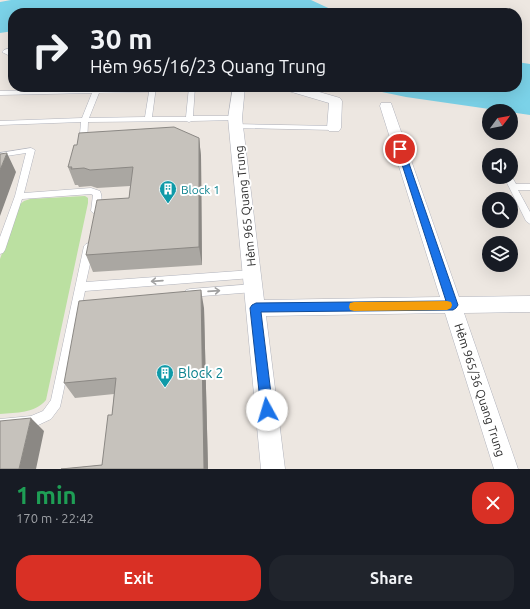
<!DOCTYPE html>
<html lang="en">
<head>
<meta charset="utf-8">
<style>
  body { margin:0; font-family:Ubuntu,sans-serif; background:#20242c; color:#f1f3f6; height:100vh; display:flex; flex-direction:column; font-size:15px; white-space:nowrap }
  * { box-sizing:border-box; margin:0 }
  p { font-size:13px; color:#9ea1a6 }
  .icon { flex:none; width:22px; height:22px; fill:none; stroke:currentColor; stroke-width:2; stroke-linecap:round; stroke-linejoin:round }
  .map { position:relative; height:469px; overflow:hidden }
  .side { display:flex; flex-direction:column; background:#171b24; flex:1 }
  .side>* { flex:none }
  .banner { position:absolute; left:8px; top:8px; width:514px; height:84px; border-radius:16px; box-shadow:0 4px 16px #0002; background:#171b24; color:#f1f3f6; overflow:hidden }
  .needle { width:26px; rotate:58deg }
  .buttons { position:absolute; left:482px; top:104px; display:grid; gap:8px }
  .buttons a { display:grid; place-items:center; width:36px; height:36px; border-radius:50%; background:#171b24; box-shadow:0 4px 16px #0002; font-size:20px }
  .pin { position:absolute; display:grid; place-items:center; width:34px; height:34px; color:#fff; margin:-17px; border:2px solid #fff; border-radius:50%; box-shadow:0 1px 4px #0007 }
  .me { position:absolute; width:44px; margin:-22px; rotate:354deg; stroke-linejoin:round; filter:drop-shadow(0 0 3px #0008) }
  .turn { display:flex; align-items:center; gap:14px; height:84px; padding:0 16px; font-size:18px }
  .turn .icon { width:52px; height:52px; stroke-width:2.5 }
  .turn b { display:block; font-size:28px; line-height:34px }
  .round { display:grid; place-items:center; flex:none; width:42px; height:42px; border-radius:16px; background:#20242c }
  .summary { display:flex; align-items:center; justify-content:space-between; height:68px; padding:0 16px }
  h1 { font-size:24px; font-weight:700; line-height:30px; color:#1e9e55 }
  .primary-button { display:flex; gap:8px; margin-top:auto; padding:8px 16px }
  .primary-button a { flex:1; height:46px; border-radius:16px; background:#d93025; color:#fff; font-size:16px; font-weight:700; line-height:46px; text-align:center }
  .primary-button a+a { background:#20242c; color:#f1f3f6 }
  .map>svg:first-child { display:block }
  .green { fill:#bbe0a1 }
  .water { fill:#7bd2e8 }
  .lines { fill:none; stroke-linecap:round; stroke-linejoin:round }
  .lane-casing { stroke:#b1b3bc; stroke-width:1 }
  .street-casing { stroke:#b1b3bc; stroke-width:1 }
  .lane { fill:#fff; fill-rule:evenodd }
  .street { fill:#fff; fill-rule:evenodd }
  .wall { fill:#aaa7a2 }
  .shaded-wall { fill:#8b8884 }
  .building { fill:#c6c2bc; stroke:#8b8884 }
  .oneway { stroke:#a0a0a0 }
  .route { fill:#1a73e8; stroke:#114b97 }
  .slow { fill:#f59e0b }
  .labels { text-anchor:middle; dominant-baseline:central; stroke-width:4; stroke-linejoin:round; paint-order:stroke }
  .culture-label { font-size:12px; fill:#0d838f; stroke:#fff; text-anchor:start }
  .street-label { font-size:12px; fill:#2d2d2d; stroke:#fff }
  .near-culture-label { font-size:14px; fill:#0d838f; stroke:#fff; text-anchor:start }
</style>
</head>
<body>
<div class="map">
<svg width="530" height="469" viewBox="0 0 530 469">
  <rect width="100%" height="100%" fill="#ede7e1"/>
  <path class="green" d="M 85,196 L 88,198 L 88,203 L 46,400 C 34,414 17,412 0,414 L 0,259 L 19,205 L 24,201 L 30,199 Z"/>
  <path class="water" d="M 11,0 L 311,0 L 339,13 L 13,13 L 13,31 L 0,33 L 0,2 Z
    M 517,62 L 530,64 L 530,115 L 406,97 L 358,87 L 517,87 Z"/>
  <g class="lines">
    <g class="lane-casing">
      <path id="lane" d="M 95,87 L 101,87 L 100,89 L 156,87 L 152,117 L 186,117 L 189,87 L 195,87 L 193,116 L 235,116 L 238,118 L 235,120 L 192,121 L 189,122 L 186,121 L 88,122 L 87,145 L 83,147 L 79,145 L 81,122 L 0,125 L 0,121 L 82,118 L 92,93 L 0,95 L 0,91 L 94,89 ZM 149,92 L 145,117 L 89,118 L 99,93 Z
        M 233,124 L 334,126 L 338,128 L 334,130 L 236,128 L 232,126 Z
        M 31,148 L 35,150 L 24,193 L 91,188 L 100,191 C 103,198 101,204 99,211 L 95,214 L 91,211 L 93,195 L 91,194 L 22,199 L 5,250 L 3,253 L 0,254 L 0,237 L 15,196 L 26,153 L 0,157 L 0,153 Z
        M 511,175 L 516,184 L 530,184 L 530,190 L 518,190 L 530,212 L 530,224 L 526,221 L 504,177 L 511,177 Z
        M 89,243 L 92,244 L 94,246 L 86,282 L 252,270 L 255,271 L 257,274 L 255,277 L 252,278 L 85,291 L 60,407 L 51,419 L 32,428 L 0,431 L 0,419 L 31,416 L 43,411 L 51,400 L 84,246 L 86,244 Z
        M 254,284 L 258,285 L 259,288 L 258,291 L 254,292 L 190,297 L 186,296 L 185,293 L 186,290 L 190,289 Z"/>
    </g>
    <g class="street-casing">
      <path id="street" d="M 13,47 L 13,54 L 8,55 L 2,52 L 4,50 Z
        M 233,87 L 245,87 L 242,118 L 264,300 L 440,297 L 380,106 L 381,103 L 391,103 L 459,297 L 530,296 L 530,312 L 464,313 L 518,469 L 494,469 L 445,313 L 266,316 L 285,469 L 261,469 L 228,118 Z
        M 283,87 L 302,87 L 340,98 L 342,101 L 341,128 L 339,131 L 329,131 L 327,128 L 329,103 L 285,90 Z"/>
    </g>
    <use href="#lane" class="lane"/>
    <use href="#street" class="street"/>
  </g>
  <path class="wall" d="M 199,138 L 201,156 L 202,265 L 93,272 L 86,255 L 129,198 L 130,186 L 97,188 L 91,186 L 79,187 L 78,185 L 75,185 L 68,167 Z
    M 204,308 L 208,469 L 61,469 L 102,465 L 112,415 L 114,394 L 75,398 L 64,383 Z"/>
  <path class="shaded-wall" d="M 199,138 L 201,156 L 202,265 L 199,247 Z
    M 7,153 L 16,172 L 0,216 L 0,170 Z
    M 201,290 L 204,308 L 208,469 L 204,469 Z
    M 31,418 L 44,431 L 36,469 L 19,469 Z"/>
  <path class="building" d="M 174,127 L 199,138 L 199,247 L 86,255 L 97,200 L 129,198 L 133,167 L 90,170 L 84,168 L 71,169 L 72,167 L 68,167 L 74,145 L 77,145 L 79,133 Z
    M 7,153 L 0,170 L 0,154 Z
    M 201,290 L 204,469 L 61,469 L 102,465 L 108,415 L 112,415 L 116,378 L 64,383 L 79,301 Z
    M 31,418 L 19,469 L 0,469 L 0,421 Z"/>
  <defs><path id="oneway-shaft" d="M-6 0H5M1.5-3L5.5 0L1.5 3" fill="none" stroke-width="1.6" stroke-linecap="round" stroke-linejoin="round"/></defs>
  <g class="oneway">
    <use href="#oneway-shaft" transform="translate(157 281) rotate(176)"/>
    <use href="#oneway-shaft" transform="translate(214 291) rotate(-4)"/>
  </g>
  <path class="route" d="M 400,146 L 404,149 L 458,305 L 456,308 L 453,310 L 261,312 L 273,410 L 271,415 L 267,416 L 262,415 L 261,410 L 250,308 L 252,305 L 256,303 L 446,301 L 397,149 Z"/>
  <path class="slow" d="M 447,301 L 451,302 L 452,305 L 451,308 L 447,310 L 354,311 L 350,310 L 349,307 L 350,303 L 354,302 Z"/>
  <defs>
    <g id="building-pin" transform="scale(0.9)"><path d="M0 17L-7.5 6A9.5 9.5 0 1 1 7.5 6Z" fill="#0f9aa8" stroke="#fff"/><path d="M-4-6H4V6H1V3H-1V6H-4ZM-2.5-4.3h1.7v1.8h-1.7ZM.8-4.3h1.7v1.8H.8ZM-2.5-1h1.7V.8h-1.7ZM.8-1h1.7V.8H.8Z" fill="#fff"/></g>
  </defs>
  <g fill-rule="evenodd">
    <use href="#building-pin" x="168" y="189"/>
    <use href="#building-pin" x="165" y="373"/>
  </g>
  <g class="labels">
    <g class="culture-label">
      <text x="181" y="189">Block 1</text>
    </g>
    <g class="street-label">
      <text transform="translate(245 206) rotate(-96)">Hẻm 965 Quang Trung</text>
      <text transform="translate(480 390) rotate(72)">Hẻm 965/36 Quang Trung</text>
    </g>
    <g class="near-culture-label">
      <text x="178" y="373">Block 2</text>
    </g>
  </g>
</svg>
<div class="buttons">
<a><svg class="needle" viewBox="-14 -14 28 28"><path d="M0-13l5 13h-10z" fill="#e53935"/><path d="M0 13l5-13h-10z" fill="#9ea1a6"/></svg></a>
<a><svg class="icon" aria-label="sound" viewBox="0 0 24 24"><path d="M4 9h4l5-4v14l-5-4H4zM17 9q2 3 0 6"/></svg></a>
<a><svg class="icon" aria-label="search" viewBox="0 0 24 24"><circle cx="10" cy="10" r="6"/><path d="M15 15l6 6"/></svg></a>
<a><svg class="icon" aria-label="layers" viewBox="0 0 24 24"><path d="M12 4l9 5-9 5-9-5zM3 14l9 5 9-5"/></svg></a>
</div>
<div class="pin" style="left:400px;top:149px;background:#d93025"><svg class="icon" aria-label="arrive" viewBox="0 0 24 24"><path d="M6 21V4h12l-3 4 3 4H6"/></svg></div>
<svg class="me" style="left:267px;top:410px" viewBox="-20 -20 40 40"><circle r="19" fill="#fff"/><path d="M0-13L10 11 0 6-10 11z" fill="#1a73e8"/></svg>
<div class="banner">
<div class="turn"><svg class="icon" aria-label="right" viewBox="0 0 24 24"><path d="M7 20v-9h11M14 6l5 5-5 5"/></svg><div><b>30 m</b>Hẻm 965/16/23 Quang Trung</div></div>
</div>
</div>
<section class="side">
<div class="summary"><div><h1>1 min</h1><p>170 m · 22:42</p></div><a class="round" style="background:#d93025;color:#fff"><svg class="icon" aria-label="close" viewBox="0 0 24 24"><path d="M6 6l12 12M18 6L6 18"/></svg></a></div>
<div class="primary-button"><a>Exit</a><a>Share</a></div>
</section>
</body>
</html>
